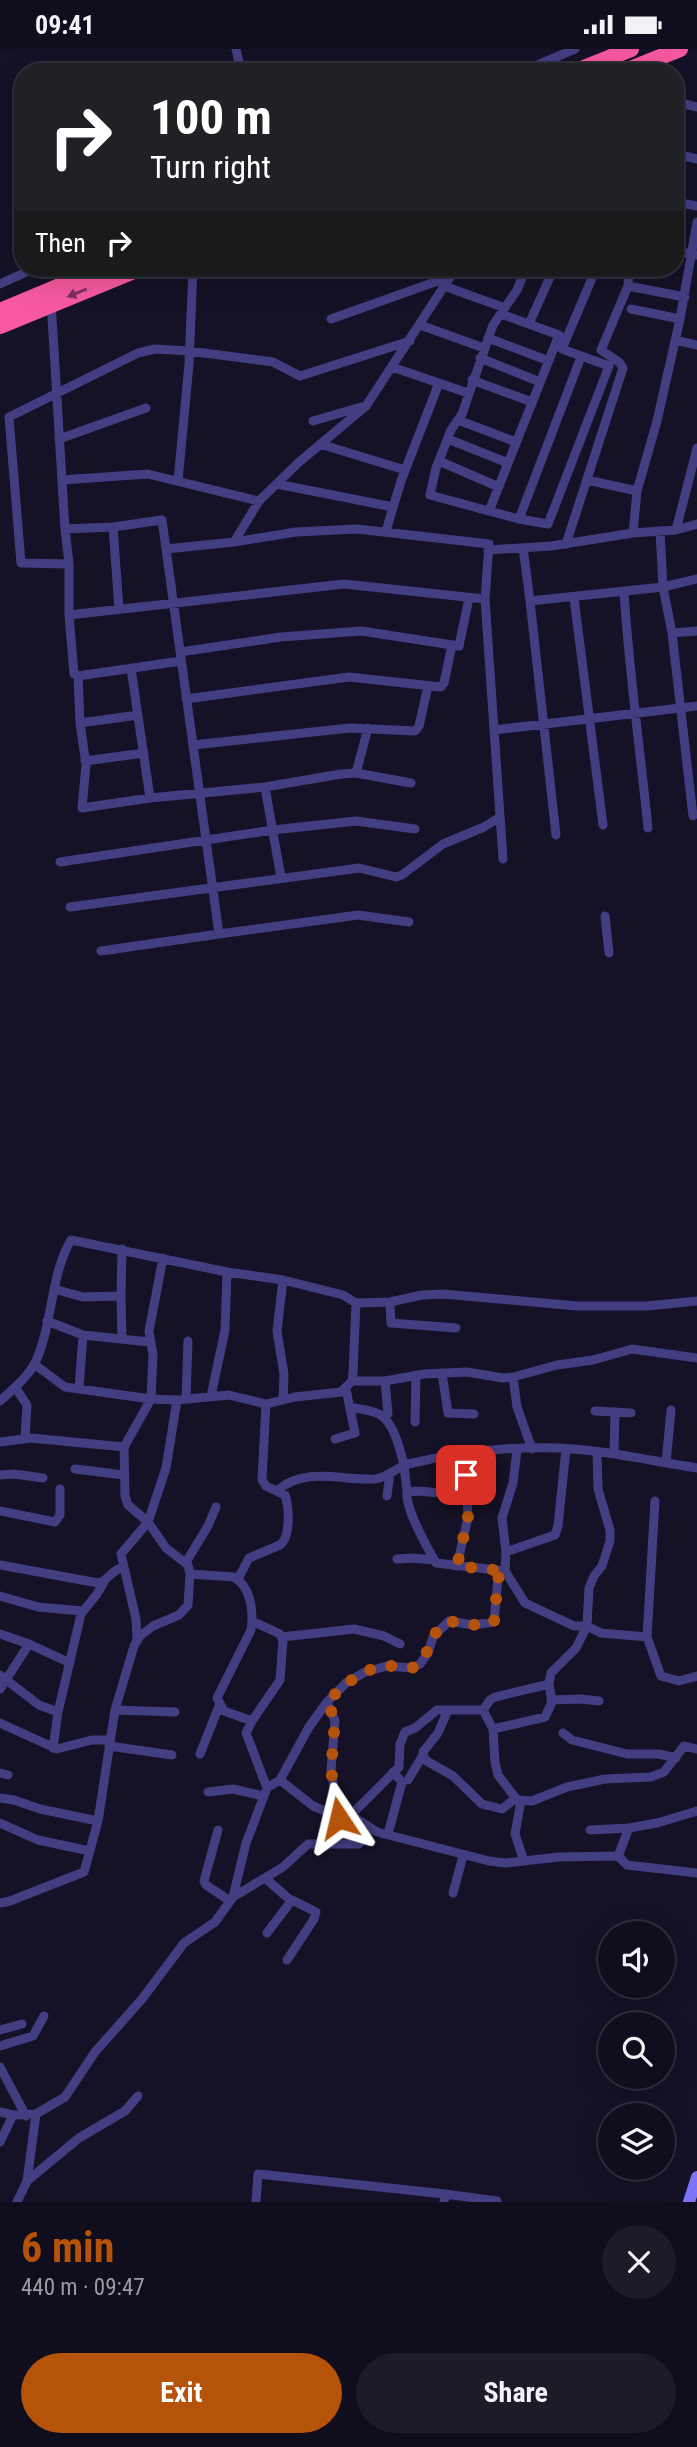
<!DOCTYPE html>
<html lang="en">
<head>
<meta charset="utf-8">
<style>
  body { margin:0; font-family:"Roboto Condensed",sans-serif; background:#1e1b29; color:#f1f3f6; height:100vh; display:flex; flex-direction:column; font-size:26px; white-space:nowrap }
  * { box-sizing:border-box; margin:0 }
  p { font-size:23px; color:#9c9ca3 }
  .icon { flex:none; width:38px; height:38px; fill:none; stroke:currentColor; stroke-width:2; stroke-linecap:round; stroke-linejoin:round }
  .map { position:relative; height:2153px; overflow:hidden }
  .side { display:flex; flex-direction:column; background:#100d1c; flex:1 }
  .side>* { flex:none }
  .guide { position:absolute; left:14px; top:14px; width:670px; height:214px; border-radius:28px; box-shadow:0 7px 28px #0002,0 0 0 2px #302d3b; background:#202124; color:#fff; overflow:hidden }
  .buttons { position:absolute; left:598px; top:1872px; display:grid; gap:14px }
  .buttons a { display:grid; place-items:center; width:77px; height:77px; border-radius:50%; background:#100d1c; box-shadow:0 7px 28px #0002,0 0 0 2px #302d3b; font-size:35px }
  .pin { position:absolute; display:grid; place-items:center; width:60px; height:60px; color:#fff; margin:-30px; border-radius:14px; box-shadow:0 4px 10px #0006 }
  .me { position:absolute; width:77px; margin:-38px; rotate:350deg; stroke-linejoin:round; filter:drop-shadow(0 0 5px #0008) }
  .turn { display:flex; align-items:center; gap:24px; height:147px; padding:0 21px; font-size:32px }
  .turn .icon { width:91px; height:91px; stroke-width:2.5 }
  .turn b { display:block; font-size:49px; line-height:60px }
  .then { display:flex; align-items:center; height:66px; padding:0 21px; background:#0003; gap:14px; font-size:26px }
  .round { display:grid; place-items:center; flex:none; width:74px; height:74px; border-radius:37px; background:#1e1b29 }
  .headline { display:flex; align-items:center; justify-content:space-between; height:119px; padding:0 21px }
  h1 { font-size:42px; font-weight:700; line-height:52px; color:#b45309 }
  .cta { display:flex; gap:14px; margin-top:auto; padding:14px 21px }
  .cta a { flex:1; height:80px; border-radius:42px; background:#b45309; color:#fff; font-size:28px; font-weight:700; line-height:80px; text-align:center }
  .cta a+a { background:#1e1b29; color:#f1f3f6 }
  .status { display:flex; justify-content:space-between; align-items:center; height:49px; padding:0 35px; background:#100d1c; direction:ltr }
  .status svg { height:19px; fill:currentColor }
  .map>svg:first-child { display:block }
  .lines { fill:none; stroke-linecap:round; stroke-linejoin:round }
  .street { stroke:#433e82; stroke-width:9 }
  .secondary { stroke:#7c74f8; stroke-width:12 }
  .highway { stroke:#f6599e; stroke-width:16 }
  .oneway { fill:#7a315c }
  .route { stroke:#b45309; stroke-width:12; stroke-dasharray:0 21.6 }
</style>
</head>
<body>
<div class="status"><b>09:41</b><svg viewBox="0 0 49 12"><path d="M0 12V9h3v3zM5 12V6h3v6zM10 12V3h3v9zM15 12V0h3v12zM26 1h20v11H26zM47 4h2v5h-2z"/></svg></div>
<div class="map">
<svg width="697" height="2153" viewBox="0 0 697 2153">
  <rect width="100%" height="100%" fill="#151126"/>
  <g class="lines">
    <path class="street" d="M 236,0 L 241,23
      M 521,23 L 575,0
      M 676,53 L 697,58
      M 676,105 L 697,110
      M 676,153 L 697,157
      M 676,202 L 697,206
      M 331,224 L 346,219
      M 0,235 L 35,219
      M 444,237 L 505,259
      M 628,237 L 685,248
      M 51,253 L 65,480 L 113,478 L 162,471 L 166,500
      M 631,260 L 680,270
      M 501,265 L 559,286 L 489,462 L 430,446 L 436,419 L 451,381 L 462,365 L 493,276 L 517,241 L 526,219
      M 331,270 L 449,228 L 444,219
      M 529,275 L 554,219
      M 420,276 L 484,299
      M 488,289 L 549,312
      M 675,291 L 697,296
      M 581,308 L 519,470 L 548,475 L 609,317 L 562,300 L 595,222 L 586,219
      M 480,309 L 540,333
      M 392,318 L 468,344
      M 472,331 L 532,353
      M 458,371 L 516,393
      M 313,372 L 361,358
      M 59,390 L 146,359
      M 448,390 L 508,414
      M 320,395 L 405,421
      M 439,412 L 499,438
      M 62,431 L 148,425 L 259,452
      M 587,431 L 637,442
      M 178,432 L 189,315 L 193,219
      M 277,435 L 393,458
      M 489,462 L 519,470
      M 113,478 L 119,560
      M 65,480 L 69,515 L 21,514 L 9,368 L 138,304 L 155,300 L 189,302 L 273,313 L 300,327 L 410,292
      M 676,481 L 697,475
      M 386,482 L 401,432 L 439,334
      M 660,482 L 663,538 L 672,584 L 693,767
      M 633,484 L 676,481 L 697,399
      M 566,495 L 623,319 L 620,314 L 601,301 L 628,237 L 629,219
      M 523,499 L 530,552 L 663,538 L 697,530
      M 488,501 L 551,497 L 633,484 L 637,442 L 657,372 L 680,270 L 697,173
      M 69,515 L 69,566 L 344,535 L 485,550 L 489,495 L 357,480 L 296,483 L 234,493
      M 624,543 C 629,622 640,700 648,779
      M 574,549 L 603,776
      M 485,550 L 503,810
      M 530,552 L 556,786
      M 69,566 L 74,625 L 78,627 L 181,612
      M 672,584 L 697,582
      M 180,603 L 281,588 L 361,582 L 459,597 L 469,549
      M 131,619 L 150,749
      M 78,627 L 80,674 L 86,716 L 82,759 L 150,749 L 265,738 L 341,725 L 356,724 L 411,734
      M 186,650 L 349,628 L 441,638 L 444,634 L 452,596
      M 80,674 L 138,666
      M 494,681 L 697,657
      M 193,696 L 350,679 L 415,682 L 419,677 L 428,637
      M 85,712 L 144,704
      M 356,724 L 368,679
      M 265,738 L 281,829
      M 60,813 L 273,781 L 356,772 L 415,780
      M 70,858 L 359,819 L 396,828 L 402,826 L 443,795 L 484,778 L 500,768
      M 605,867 L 609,904
      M 409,873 L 358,866 L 219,885 L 166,500 L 234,493 L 259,452 L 298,414 L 366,357 L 456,219
      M 101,902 L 219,885
      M 283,1231 L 277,1282 L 284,1325 L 283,1351
      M 54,1240 L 83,1248 L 121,1247 L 122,1200
      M 121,1247 L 122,1290
      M 390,1253 L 391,1274 L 456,1279
      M 47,1272 L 83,1286 L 149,1293
      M 34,1315 L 65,1338 L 151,1350 L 153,1306 L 149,1282 L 163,1209
      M 442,1324 L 448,1364 L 474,1365
      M 513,1328 L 517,1358 L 532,1400
      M 352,1332 L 385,1332 L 424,1325 L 467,1323 L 503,1329 L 513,1328 L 557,1316 L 593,1311 L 632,1300 L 697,1309
      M 385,1332 L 388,1365
      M 15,1338 L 27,1356 L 25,1390
      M 79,1339 L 83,1286
      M 211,1347 L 225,1281 L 227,1223
      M 186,1349 L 188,1292
      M 0,1352 C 12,1341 29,1327 36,1312 C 53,1274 50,1227 71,1191 L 227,1223 L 283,1231 L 343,1246 L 356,1254 L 390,1253 L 422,1246 L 443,1245 L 577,1257 L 647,1257 L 697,1252
      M 350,1358 C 359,1360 371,1361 379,1365 C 394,1373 400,1401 404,1416 C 454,1404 508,1397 559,1399 C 605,1401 651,1412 697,1419
      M 595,1362 L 631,1364
      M 415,1373 L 416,1326
      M 335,1390 L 355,1384 L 346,1340
      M 0,1393 L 31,1389 L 124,1398
      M 517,1401 L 513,1434 L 502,1469 L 506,1503 L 505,1522 L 525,1554 L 574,1577 L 587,1577 L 589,1539 L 594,1527 L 602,1517 L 610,1492 L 610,1481 L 598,1440 L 597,1403
      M 614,1405 L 615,1363
      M 666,1414 L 671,1361
      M 75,1420 L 124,1426
      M 0,1426 L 14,1425 L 43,1429
      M 278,1441 C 306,1417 343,1432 375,1430 C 385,1429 395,1421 404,1416 L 407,1443
      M 387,1447 L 390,1424
      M 468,1447 L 419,1442 L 407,1443 C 405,1460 427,1498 436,1514 L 505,1522
      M 0,1462 L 55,1473 L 60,1466 L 60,1440
      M 506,1503 L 555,1486 L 558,1477 L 566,1400
      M 397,1510 L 412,1509 L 434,1511
      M 186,1513 L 208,1477 L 216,1458
      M 0,1516 L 98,1534 C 109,1532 110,1521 124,1518
      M 457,1517 L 468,1468 L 465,1404
      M 190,1525 L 234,1528 C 251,1538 254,1563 251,1581 L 217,1649 L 224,1662 L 252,1672
      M 238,1530 L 249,1509 L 280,1496 C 291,1488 289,1458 285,1446 L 266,1437 L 262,1431 L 266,1355
      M 0,1547 L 38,1558 L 82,1562
      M 252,1572 L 280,1585 L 283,1592 L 280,1631 L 252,1672 L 246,1684 L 267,1739
      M 0,1585 L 29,1595 L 70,1614
      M 282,1588 L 354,1580 L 384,1587 L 400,1595
      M 647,1588 L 661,1627 L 679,1632 L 697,1627
      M 137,1591 L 136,1570 L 121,1505 L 148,1473 L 166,1419 L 177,1351
      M 0,1626 L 39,1656 L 58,1663
      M 0,1640 L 29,1595
      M 551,1651 L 581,1650 L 599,1652
      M 327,1653 L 335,1672 L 331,1721 L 339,1768
      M 115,1661 L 175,1663
      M 448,1661 L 438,1684 L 423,1703 L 425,1711 L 453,1727 L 482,1755 L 502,1760 L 516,1749
      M 483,1661 L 490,1651 L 495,1648 L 549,1635
      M 0,1674 L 57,1700 L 92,1691 L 109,1691
      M 493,1680 L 495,1713 L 498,1726 L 517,1751 L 532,1752 L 567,1738 L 605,1730 L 651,1728 L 664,1723 L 684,1697 L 697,1700
      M 563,1684 L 572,1691 L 627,1705 L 659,1705 L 676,1709
      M 109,1697 L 172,1706
      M 53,1699 L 58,1663 L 81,1565 L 97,1545 L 104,1533
      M 200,1705 L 219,1657
      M 0,1724 L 8,1726
      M 280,1731 L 313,1757 L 339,1768 L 351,1766 L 377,1783 L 489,1812 L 505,1814 L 559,1808 L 618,1807 L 627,1816 L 697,1824
      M 408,1731 L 423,1706
      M 208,1743 L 233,1740 L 263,1747
      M 0,1749 L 14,1751 L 40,1760 L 98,1772
      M 521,1751 L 515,1785 L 524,1812
      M 351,1766 L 399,1718 L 400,1695 L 405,1683 L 415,1679 L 437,1661 L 483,1661 L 493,1680 L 545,1668 L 552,1653 L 549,1635 L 551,1624 L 576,1599 L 587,1577 L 601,1584 L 647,1588 L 655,1452
      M 0,1774 L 38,1791 L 90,1802
      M 218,1781 L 204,1832 L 206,1836 L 230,1852
      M 590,1781 L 629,1779
      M 388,1785 L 402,1733 L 393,1723
      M 618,1807 L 629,1779 L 657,1774 L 697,1762
      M 265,1829 L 288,1849 L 316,1863 L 314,1870 L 287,1911
      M 453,1844 L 463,1807
      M 233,1848 L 283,1818 L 308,1795 L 359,1795 L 371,1779
      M 0,1854 L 10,1852 L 84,1823 L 98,1772 L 115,1661 L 134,1597 L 140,1587 L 153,1577 L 179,1566 L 188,1556 L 190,1525 L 188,1516 L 166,1499 L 148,1473 L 128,1456 L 125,1447 L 124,1398 L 151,1350 L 177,1351 L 229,1346 L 266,1355 L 295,1348 L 341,1343 L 352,1332 L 353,1324 L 356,1254
      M 267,1884 L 292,1851
      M 0,1981 L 22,1975
      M 0,1997 L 33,1987 L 44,1967
      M 0,2018 L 26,2067
      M 0,2063 L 13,2066 L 36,2065 L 65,2048 L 95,2003 L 142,1950 L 184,1894 L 215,1873 L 233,1848 L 246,1794 L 267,1739 L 280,1731 L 309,1678 L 327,1653 L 346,1634 L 365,1623 L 387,1617 L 412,1619 L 420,1615 L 428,1604 L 433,1588 L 449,1572 L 473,1576 L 494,1573 L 498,1529 L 505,1522
      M 0,2093 L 13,2066
      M 27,2132 L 79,2089 L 125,2062 L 138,2047
      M 445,2145 L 497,2152
      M 17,2153 L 27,2132 L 36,2065
      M 256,2153 L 258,2125 L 445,2145 L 444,2153"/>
    <path class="secondary" d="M 689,2153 L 697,2128"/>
    <path class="highway" d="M 574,23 L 631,0
      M 623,23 L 680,0
      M 0,262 L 103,219
      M 0,277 L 141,219"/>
  </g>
  <defs><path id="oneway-solid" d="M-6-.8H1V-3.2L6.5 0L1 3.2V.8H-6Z" transform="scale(1.75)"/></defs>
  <use class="oneway" href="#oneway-solid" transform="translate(77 244) rotate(158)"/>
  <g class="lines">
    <path class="route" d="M 339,1769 L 331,1721 L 335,1671 L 327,1653 C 344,1636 362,1619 387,1617 C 397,1616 409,1623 418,1616 C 428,1608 427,1597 433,1587 C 437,1582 444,1577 449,1572 L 473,1576 L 494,1573 L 498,1529 L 505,1522 L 457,1517 L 468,1468 L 466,1426"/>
  </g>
</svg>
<div class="buttons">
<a><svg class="icon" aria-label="sound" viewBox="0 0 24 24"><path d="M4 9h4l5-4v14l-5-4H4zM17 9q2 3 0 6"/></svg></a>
<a><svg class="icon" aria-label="search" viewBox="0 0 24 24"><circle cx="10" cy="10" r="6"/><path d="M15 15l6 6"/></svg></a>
<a><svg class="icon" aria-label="layers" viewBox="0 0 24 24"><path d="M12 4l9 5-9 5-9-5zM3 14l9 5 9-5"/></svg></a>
</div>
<div class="pin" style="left:466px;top:1426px;background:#d93025"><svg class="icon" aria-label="arrive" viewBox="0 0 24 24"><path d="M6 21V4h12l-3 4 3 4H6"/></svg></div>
<svg class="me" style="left:339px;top:1769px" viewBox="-20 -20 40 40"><path d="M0-17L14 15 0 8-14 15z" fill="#b45309" stroke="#fff" stroke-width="4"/></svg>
<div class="guide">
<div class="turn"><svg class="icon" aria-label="right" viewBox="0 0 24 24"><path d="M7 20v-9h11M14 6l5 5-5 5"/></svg><div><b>100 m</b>Turn right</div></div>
<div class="then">Then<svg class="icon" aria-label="right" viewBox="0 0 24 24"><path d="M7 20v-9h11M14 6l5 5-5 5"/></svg></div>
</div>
</div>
<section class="side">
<div class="headline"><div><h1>6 min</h1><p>440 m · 09:47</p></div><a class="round"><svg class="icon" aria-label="close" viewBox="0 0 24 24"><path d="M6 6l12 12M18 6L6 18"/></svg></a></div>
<div class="cta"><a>Exit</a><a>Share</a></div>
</section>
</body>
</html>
